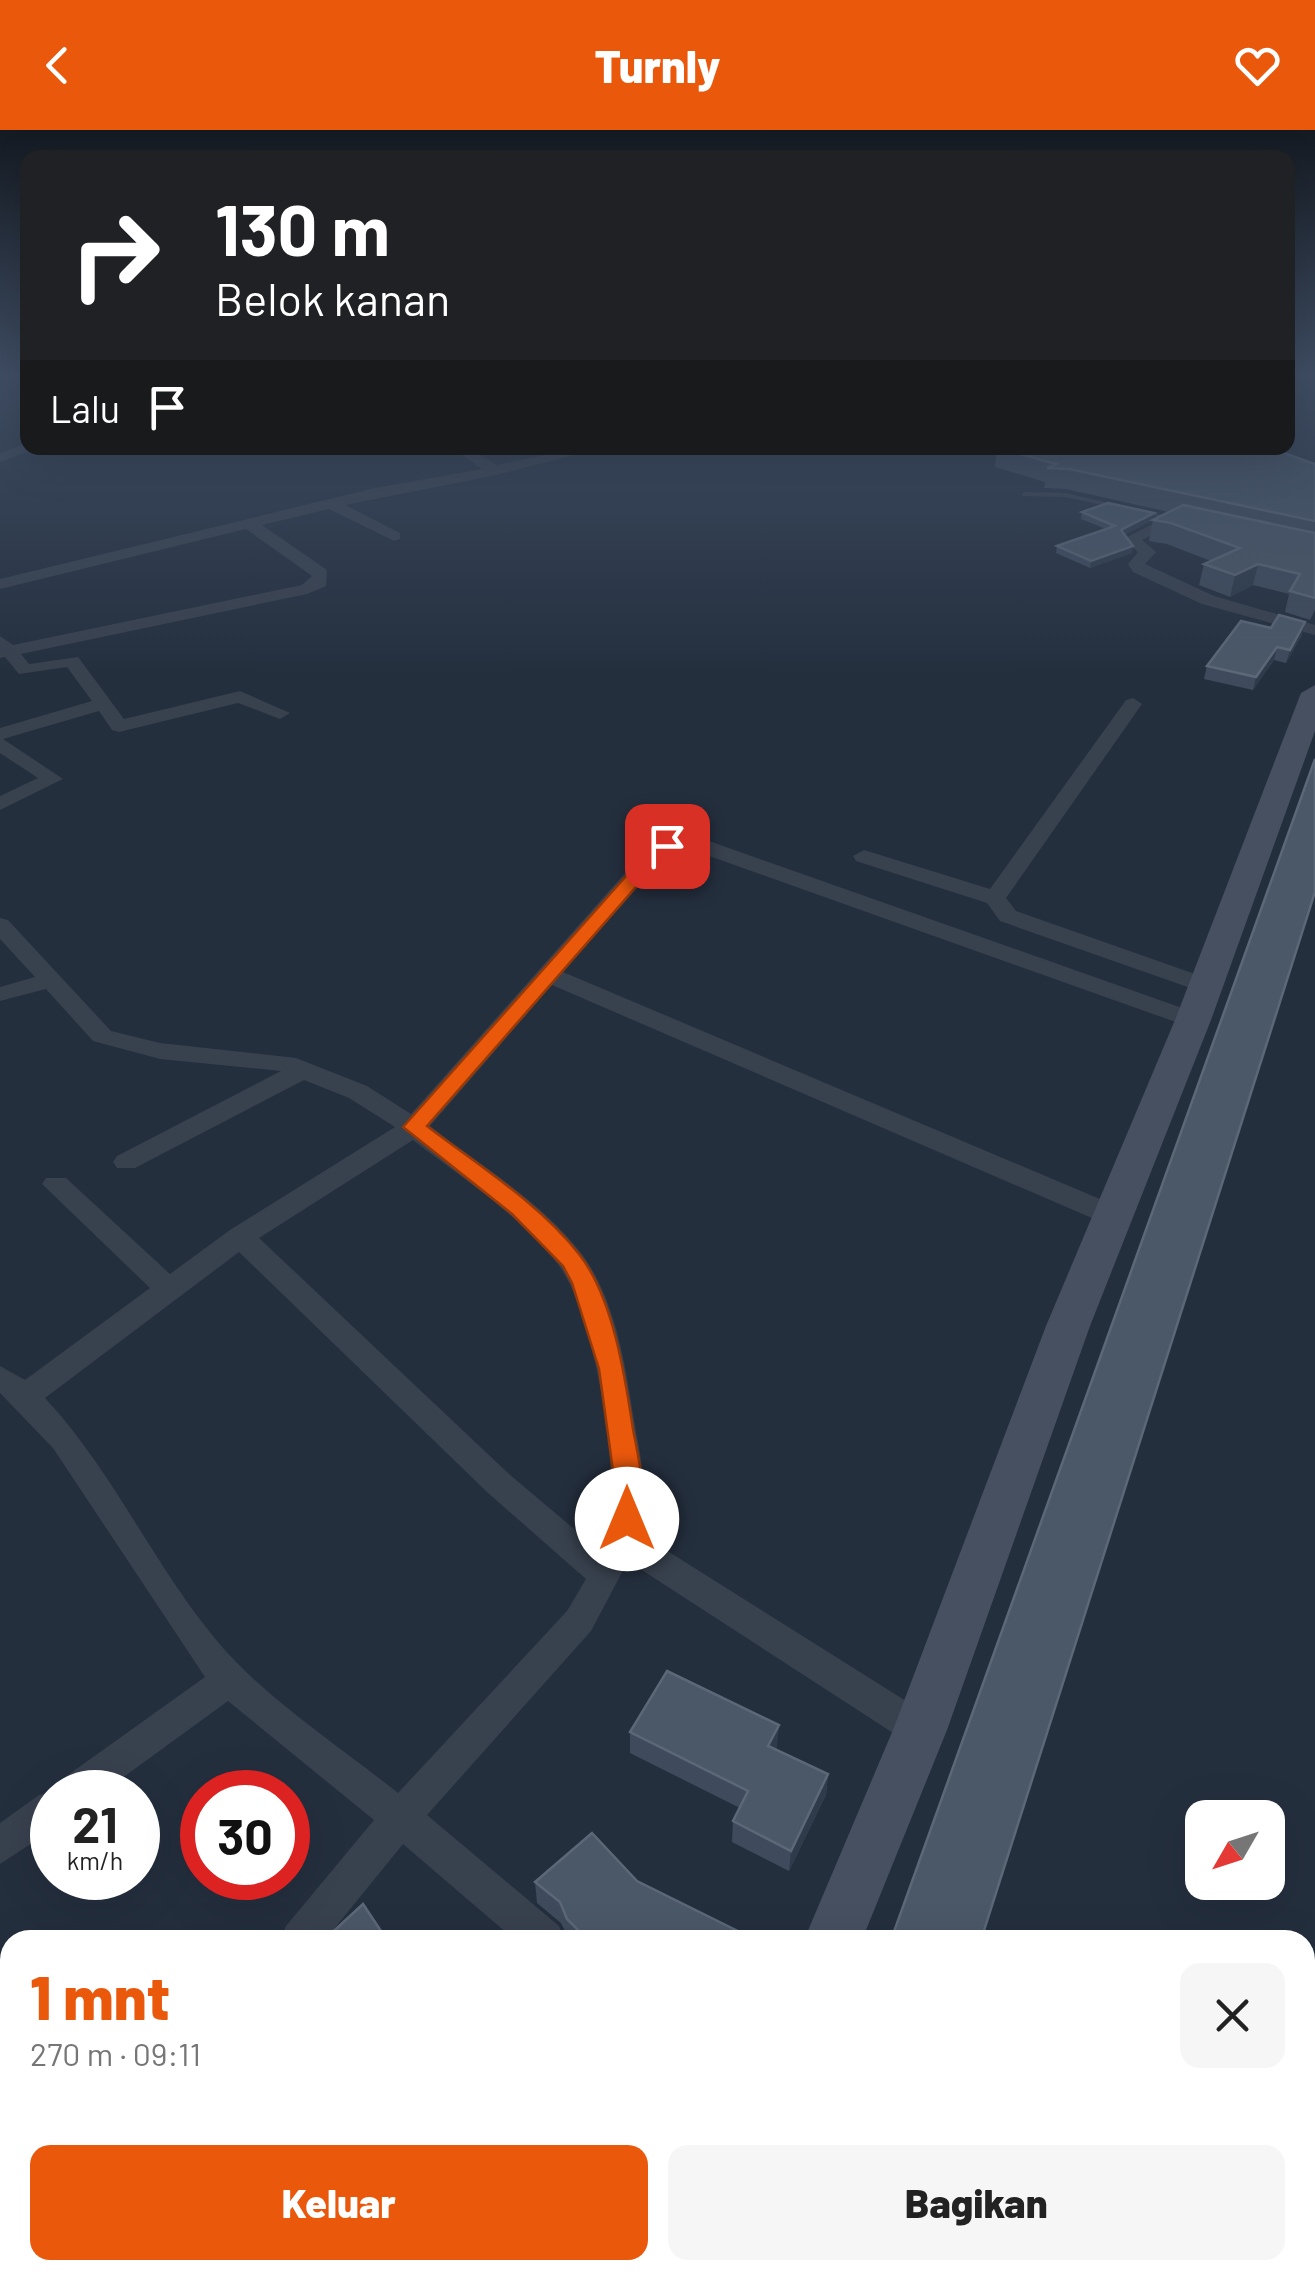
<!DOCTYPE html>
<html lang="id">
<head>
<meta charset="utf-8">
<style>
  body { margin:0; font-family:Barlow,sans-serif; background:#f6f6f6; color:#222; height:100vh; display:flex; flex-direction:column; font-size:38px; white-space:nowrap }
  * { box-sizing:border-box; margin:0 }
  p { font-size:32px; color:#767676 }
  .icon { flex:none; width:55px; height:55px; fill:none; stroke:currentColor; stroke-width:2; stroke-linecap:round; stroke-linejoin:round }
  .map { position:relative; flex:1; overflow:hidden }
  .drawer { position:absolute; left:0px; top:1800px; width:1315px; height:350px; display:flex; flex-direction:column; background:#fff; border-radius:30px 30px 0 0; box-shadow:0 10px 40px #0002 }
  .drawer>* { flex:none }
  .hud { position:absolute; left:20px; top:20px; width:1275px; height:305px; border-radius:20px; box-shadow:0 10px 40px #0002; background:#202124; color:#fff; overflow:hidden }
  .needle { width:65px; rotate:231deg }
  .tools { position:absolute; left:1185px; top:1670px; display:grid; gap:20px }
  .tools a { display:grid; place-items:center; width:100px; height:100px; border-radius:20px; background:#fff; box-shadow:0 10px 40px #0002; font-size:50px }
  .speed { position:absolute; left:30px; top:1640px; display:flex; gap:20px; font-size:50px; font-weight:700; text-align:center }
  .speed>* { display:grid; place-content:center; width:130px; height:130px; border-radius:50%; background:#fff; box-shadow:0 10px 40px #0002; line-height:1 }
  .speed small { font-size:25px; font-weight:400 }
  .speed .limit { border:15px solid #d22; background:#fff; color:#111 }
  .pin { position:absolute; display:grid; place-items:center; width:85px; height:85px; color:#fff; margin:-42px; border-radius:20px; box-shadow:0 5px 15px #0006 }
  .me { position:absolute; width:110px; margin:-55px; rotate:0deg; stroke-linejoin:round; filter:drop-shadow(0 0 8px #0008) }
  .turn { display:flex; align-items:center; gap:35px; height:210px; padding:0 30px; font-size:45px }
  .turn .icon { width:130px; height:130px; stroke-width:2.5 }
  .turn b { display:block; font-size:70px; line-height:85px }
  .then { display:flex; align-items:center; height:95px; padding:0 30px; background:#0003; gap:20px; font-size:38px }
  .round { display:grid; place-items:center; flex:none; width:105px; height:105px; border-radius:20px; background:#f6f6f6 }
  .head { display:flex; align-items:center; justify-content:space-between; height:170px; padding:0 30px }
  h1 { font-size:60px; font-weight:800; line-height:75px; color:#ea580c }
  .action { display:flex; gap:20px; margin-top:auto; padding:20px 30px }
  .action a { flex:1; height:115px; border-radius:20px; background:#ea580c; color:#fff; font-size:40px; font-weight:800; line-height:115px; text-align:center }
  .action a+a { background:#f6f6f6; color:#222 }
  header { display:flex; justify-content:space-between; align-items:center; height:130px; padding:0 30px; background:#ea580c; color:#fff; font-size:45px; font-weight:800 }
  .map>svg:first-child { display:block }
  .lines { fill:none; stroke-linecap:round; stroke-linejoin:round }
  .lane { fill:#38414e; fill-rule:evenodd }
  .street { fill:#38414e; fill-rule:evenodd }
  .secondary { fill:#465061; fill-rule:evenodd }
  .wall { fill:#3f4b5c }
  .shaded-wall { fill:#2f3b4b }
  .building { fill:#4b5868; stroke:#5c6777; stroke-width:2.5 }
  .route { fill:#ea580c; stroke:#983908; stroke-width:2.5 }
</style>
</head>
<body>
<header><svg class="icon" aria-label="back" viewBox="0 0 24 24"><path d="M15 5l-7 7 7 7"/></svg>Turnly<svg class="icon" aria-label="heart" viewBox="0 0 24 24"><path d="M12 20l-8-8c-3-5 5-10 8-4 3-6 11-1 8 4z"/></svg></header>
<div class="map">
<svg width="1315" height="2150" viewBox="0 0 1315 2150">
  <rect width="100%" height="100%" fill="#242f3e"/>
  <g class="lines">
    <path class="lane" d="M 1026,362 L 1065,363 L 1181,389 L 1177,391 L 1065,367 L 1023,366 L 1022,364 Z"/>
    <path class="street" d="M 28,313 L 33,320 L 0,332 L 0,323 Z
      M 452,318 L 468,318 L 497,335 L 577,318 L 601,318 L 496,345 L 345,375 L 400,403 L 400,409 L 394,411 L 329,379 L 262,395 L 327,440 L 326,456 L 307,464 L 21,524 L 29,534 L 78,527 L 124,589 L 240,561 L 290,583 L 280,589 L 238,573 L 119,602 L 112,600 L 99,581 L 3,609 L 63,649 L 0,680 L 0,666 L 38,648 L 0,623 L 0,598 L 92,571 L 67,537 L 19,544 L 5,527 L 0,528 L 0,506 L 13,515 L 302,455 L 312,446 L 246,399 L 0,459 L 0,449 L 375,358 L 482,339 Z
      M 1169,386 L 1183,389 L 1142,410 L 1156,422 L 1145,434 L 1214,466 L 1315,495 L 1315,505 L 1202,474 L 1133,442 L 1128,434 L 1138,422 L 1123,409 Z
      M 1133,568 L 1142,574 L 1006,768 L 1016,781 L 1212,850 L 1216,855 L 1212,860 L 1196,860 L 1000,791 L 987,773 L 856,731 L 853,726 L 864,720 L 990,759 L 1126,570 Z
      M 677,708 L 709,711 L 1202,885 L 1205,890 L 1193,897 L 1184,895 L 698,722 L 679,721 L 665,726 L 563,842 L 1121,1078 L 1125,1085 L 1121,1092 L 1101,1092 L 552,855 L 430,996 C 480,1035 542,1072 581,1123 C 616,1170 625,1234 634,1290 C 640,1326 651,1367 639,1403 L 933,1588 L 938,1600 L 933,1612 L 920,1616 L 907,1612 L 628,1431 L 591,1501 L 427,1685 L 559,1796 L 565,1810 L 515,1810 L 403,1714 L 325,1810 L 280,1810 L 286,1796 L 374,1690 L 228,1571 L 103,1662 L 52,1662 L 52,1700 L 0,1734 L 0,1693 L 39,1665 L 55,1662 L 61,1650 L 205,1547 L 53,1318 L 0,1263 L 0,1236 L 25,1250 L 150,1158 L 42,1054 L 46,1048 L 66,1048 L 170,1144 L 230,1100 L 395,997 L 349,968 L 304,950 L 135,1038 L 117,1038 L 113,1032 L 117,1026 L 281,941 L 160,929 L 93,911 L 46,859 L 0,871 L 0,857 L 35,847 L 0,809 L 0,788 L 8,790 L 111,901 L 160,913 L 296,928 L 367,956 L 411,984 L 649,716 ZM 413,1010 C 462,1048 518,1084 557,1133 C 594,1180 616,1325 611,1384 C 610,1396 603,1408 599,1420 L 509,1344 L 259,1108 ZM 239,1122 L 487,1362 L 586,1449 L 567,1481 L 398,1663 C 338,1615 267,1570 217,1511 C 153,1434 113,1341 45,1268 Z
      M 10,2084 L 10,2137 L 0,2141 L 0,2089 Z"/>
    <path class="secondary" d="M 1315,555 L 1315,601 L 1211,890 L 1090,1196 L 947,1600 L 862,1810 L 804,1810 L 893,1600 L 1046,1196 L 1175,890 L 1301,563 Z
      M 683,2140 L 749,2140 L 746,2150 L 680,2150 Z"/>
  </g>
  <path class="wall" d="M 997,318 L 1315,334 L 1315,480 L 1310,490 L 1285,482 L 1289,464 L 1253,455 L 1230,467 L 1199,455 L 1204,434 L 1211,431 L 1167,414 L 1149,411 L 1153,390 L 1169,382 L 1066,359 L 1044,358 L 1045,352 L 995,337 Z
    M 1082,382 L 1154,383 L 1153,390 L 1124,405 L 1132,423 L 1090,438 L 1056,423 L 1057,416 L 1106,399 L 1081,389 Z
    M 1302,505 L 1286,533 L 1274,530 L 1253,560 L 1204,549 L 1207,536 Z
    M 779,1595 L 776,1619 L 828,1644 L 826,1665 L 789,1741 L 732,1712 L 733,1691 L 740,1678 L 630,1623 L 630,1602 Z
    M 637,1751 L 756,1810 L 569,1810 L 561,1793 L 537,1773 L 535,1752 Z
    M 589,2140 L 645,2140 L 641,2150 L 604,2150 Z"/>
  <path class="shaded-wall" d="M 1154,383 L 1153,390 L 1120,407 L 1121,400 Z
    M 1133,416 L 1132,423 L 1090,438 L 1091,431 Z
    M 1258,434 L 1253,455 L 1230,467 L 1235,445 Z
    M 1305,492 L 1302,505 L 1286,533 L 1290,520 Z
    M 1277,517 L 1274,530 L 1253,560 L 1256,547 Z
    M 779,1595 L 777,1617 L 766,1637 L 768,1616 Z
    M 828,1644 L 826,1665 L 789,1741 L 791,1721 Z
    M 180,2140 L 190,2140 L 190,2150 L 181,2150 Z
    M 446,2140 L 450,2140 L 453,2150 L 434,2150 Z
    M 640,2140 L 645,2140 L 641,2150 L 636,2150 Z"/>
  <path class="building" d="M 999,318 L 1270,318 L 1315,334 L 1315,391 L 1069,339 L 1047,338 L 1056,334 Z
    M 1108,373 L 1154,383 L 1121,400 L 1133,416 L 1091,431 L 1057,416 L 1115,396 L 1082,382 Z
    M 1183,375 L 1315,403 L 1315,468 L 1290,461 L 1300,444 L 1258,434 L 1235,445 L 1204,434 L 1240,418 L 1171,393 L 1153,390 Z
    M 1279,485 L 1305,492 L 1290,520 L 1277,517 L 1256,547 L 1207,536 L 1241,491 L 1271,498 Z
    M 1315,629 L 1315,762 L 981,1810 L 891,1810 Z
    M 667,1541 L 779,1595 L 768,1616 L 828,1644 L 791,1721 L 733,1691 L 748,1661 L 630,1602 Z
    M 592,1703 L 637,1751 L 756,1810 L 590,1810 L 586,1808 L 567,1789 L 560,1772 L 535,1752 Z
    M 363,1774 L 387,1810 L 324,1810 Z
    M 36,2140 L 180,2140 L 181,2150 L 36,2150 Z
    M 220,2140 L 446,2140 L 434,2150 L 225,2150 Z
    M 451,2140 L 560,2140 L 566,2150 L 457,2150 Z
    M 607,2140 L 640,2140 L 636,2150 L 622,2150 Z
    M 773,2140 L 876,2140 L 872,2150 L 769,2150 Z"/>
  <linearGradient id="sky" x2="0" y2="1"><stop stop-color="#141a22"/><stop offset="0.45" stop-color="#3f4d63"/><stop offset="1" stop-color="#3f4d63" stop-opacity="0"/></linearGradient>
  <rect width="1315" height="544" fill="url(#sky)"/>
  <path class="route" d="M 667,711 L 676,716 L 664,725 L 427,996 C 478,1035 539,1073 579,1124 C 613,1167 625,1246 633,1299 C 638,1327 650,1370 636,1397 L 627,1400 L 617,1397 L 613,1389 L 614,1348 L 599,1239 L 572,1153 L 563,1136 L 512,1084 L 403,997 L 651,718 Z"/>
</svg>
<div class="tools">
<a><svg class="needle" viewBox="-14 -14 28 28"><path d="M0-13l5 13h-10z" fill="#e53935"/><path d="M0 13l5-13h-10z" fill="#767676"/></svg></a>
</div>
<div class="speed"><div>21<small>km/h</small></div><div class="limit">30</div></div>
<div class="pin" style="left:667px;top:716px;background:#d93025"><svg class="icon" aria-label="arrive" viewBox="0 0 24 24"><path d="M6 21V4h12l-3 4 3 4H6"/></svg></div>
<svg class="me" style="left:627px;top:1389px" viewBox="-20 -20 40 40"><circle r="19" fill="#fff"/><path d="M0-13L10 11 0 6-10 11z" fill="#ea580c"/></svg>
<div class="hud">
<div class="turn"><svg class="icon" aria-label="right" viewBox="0 0 24 24"><path d="M7 20v-9h11M14 6l5 5-5 5"/></svg><div><b>130 m</b>Belok kanan</div></div>
<div class="then">Lalu<svg class="icon" aria-label="arrive" viewBox="0 0 24 24"><path d="M6 21V4h12l-3 4 3 4H6"/></svg></div>
</div>
<section class="drawer">
<div class="head"><div><h1>1 mnt</h1><p>270 m · 09:11</p></div><a class="round"><svg class="icon" aria-label="close" viewBox="0 0 24 24"><path d="M6 6l12 12M18 6L6 18"/></svg></a></div>
<div class="action"><a>Keluar</a><a>Bagikan</a></div>
</section>
</div>
</body>
</html>
